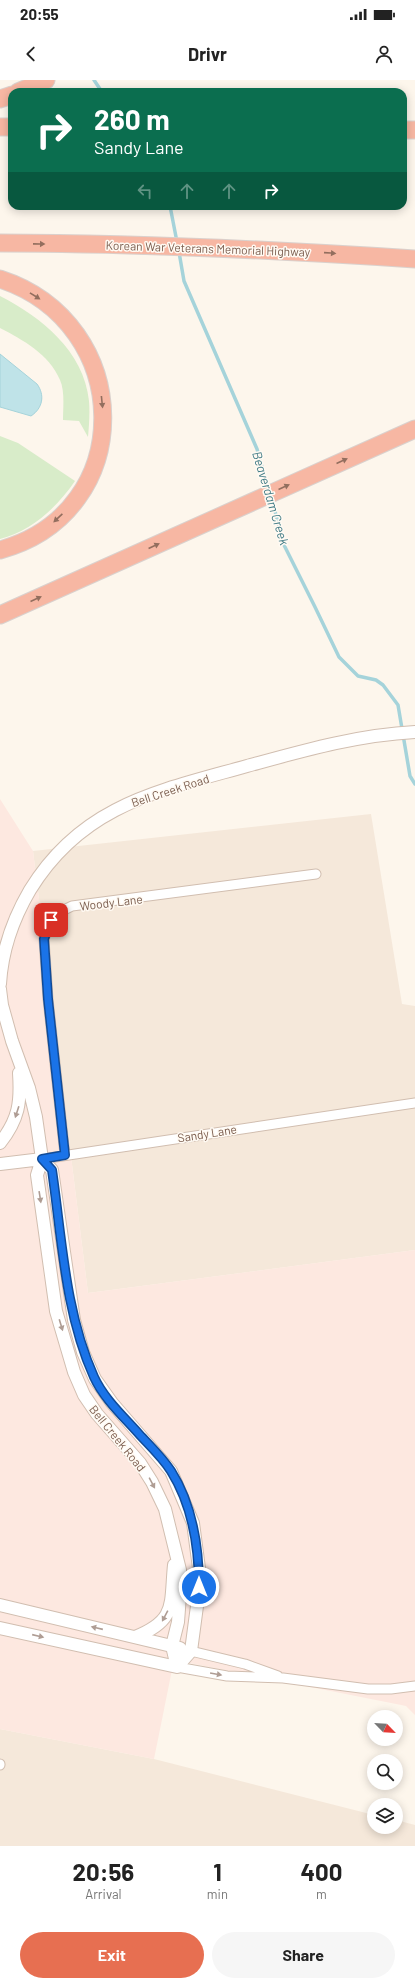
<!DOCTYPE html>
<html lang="en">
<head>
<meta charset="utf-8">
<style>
  body { margin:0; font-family:Barlow,sans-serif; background:#f6f6f6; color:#222; height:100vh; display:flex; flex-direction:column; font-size:15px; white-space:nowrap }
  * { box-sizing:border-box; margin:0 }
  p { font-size:13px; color:#767676 }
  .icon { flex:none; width:22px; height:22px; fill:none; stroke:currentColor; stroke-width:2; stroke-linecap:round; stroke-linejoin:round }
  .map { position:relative; height:1766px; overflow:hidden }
  .panel { display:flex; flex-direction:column; background:#fff; flex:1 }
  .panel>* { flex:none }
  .top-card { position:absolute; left:8px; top:8px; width:399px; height:122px; border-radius:12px; box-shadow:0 2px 10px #0003; background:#0b6e4f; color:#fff; overflow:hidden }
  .needle { width:26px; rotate:115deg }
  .fabs { position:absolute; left:367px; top:1630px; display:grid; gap:8px }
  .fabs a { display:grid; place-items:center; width:36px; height:36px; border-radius:50%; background:#fff; box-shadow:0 2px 10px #0003; font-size:20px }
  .pin { position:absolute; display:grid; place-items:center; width:34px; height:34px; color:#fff; margin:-17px; border-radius:8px; box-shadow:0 2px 6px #0006 }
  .me { position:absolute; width:44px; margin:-22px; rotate:0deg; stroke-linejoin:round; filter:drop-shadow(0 0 3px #0008) }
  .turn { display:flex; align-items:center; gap:14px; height:84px; padding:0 20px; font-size:18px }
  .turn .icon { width:52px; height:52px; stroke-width:2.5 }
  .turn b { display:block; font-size:28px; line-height:34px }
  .lanes { display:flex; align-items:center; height:38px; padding:0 20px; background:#0003; justify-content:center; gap:20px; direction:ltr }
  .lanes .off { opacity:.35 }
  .eta { display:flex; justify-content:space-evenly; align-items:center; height:68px; text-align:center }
  .eta b { font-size:24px; font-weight:700; line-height:28px }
  .cta { display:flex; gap:8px; margin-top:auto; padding:8px 20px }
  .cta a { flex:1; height:46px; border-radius:24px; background:#e76f51; color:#fff; font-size:16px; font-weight:700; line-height:46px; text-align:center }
  .cta a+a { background:#f6f6f6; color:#222 }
  .status { display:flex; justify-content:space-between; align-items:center; height:28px; padding:0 20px; background:#fff; direction:ltr }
  .status svg { height:11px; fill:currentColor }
  header { display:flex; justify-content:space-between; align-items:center; height:52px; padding:0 20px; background:#fff; font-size:18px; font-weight:700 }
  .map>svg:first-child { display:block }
  .residential { fill:#f5e8da }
  .commercial { fill:#fde8e0 }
  .green { fill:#d8ecc9 }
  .water { fill:#bfe3e8; stroke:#a5d3da }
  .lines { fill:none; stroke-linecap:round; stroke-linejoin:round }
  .stream { stroke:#a5d3da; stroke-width:3.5 }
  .minor-casing { stroke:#d1beb0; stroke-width:11 }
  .tertiary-casing { stroke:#d1beb0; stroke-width:14 }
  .motorway-casing { stroke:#dad1cd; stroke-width:19 }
  .minor { stroke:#fff; stroke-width:9 }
  .tertiary { stroke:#fff; stroke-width:12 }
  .motorway { stroke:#f7b7a3; stroke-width:17 }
  .oneway { fill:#936e5e }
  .oneway2 { fill:#af9d94 }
  .route-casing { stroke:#114b97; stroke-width:10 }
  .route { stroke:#1a73e8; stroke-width:7 }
  .labels { text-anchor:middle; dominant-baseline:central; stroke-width:3; stroke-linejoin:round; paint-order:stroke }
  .street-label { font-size:12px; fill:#7a5c4d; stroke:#fffaf3 }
  .water-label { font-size:13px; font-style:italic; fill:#437c86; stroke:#fffaf3 }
</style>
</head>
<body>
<div class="status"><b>20:55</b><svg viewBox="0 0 49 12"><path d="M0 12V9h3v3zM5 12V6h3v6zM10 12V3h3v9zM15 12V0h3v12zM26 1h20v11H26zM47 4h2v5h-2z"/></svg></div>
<header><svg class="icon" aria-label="back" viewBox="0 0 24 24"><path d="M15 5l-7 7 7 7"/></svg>Drivr<svg class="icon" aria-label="person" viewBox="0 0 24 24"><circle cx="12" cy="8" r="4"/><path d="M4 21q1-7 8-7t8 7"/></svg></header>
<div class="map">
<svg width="415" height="1766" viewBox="0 0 415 1766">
  <rect width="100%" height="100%" fill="#fdf6ec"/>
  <path class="residential" d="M 371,734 L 402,924 L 415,926 L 415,1170 L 88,1213 L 33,771 Z
    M 0,1649 L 154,1679 L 374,1735 L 374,1747 L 396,1747 L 396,1740 L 415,1745 L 415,1766 L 0,1766 Z"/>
  <path class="commercial" d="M 0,719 L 33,771 L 88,1213 L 415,1170 L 415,1635 L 406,1626 L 174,1580 L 154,1679 L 0,1649 Z"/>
  <path class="green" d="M 0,216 C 41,237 84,271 89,321 C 90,333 89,346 88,357 L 79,341 L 63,340 C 63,327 65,311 60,300 C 49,274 23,260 0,248 Z
    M 0,356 L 18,363 L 75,401 C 57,427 32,451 0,459 Z"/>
  <path class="water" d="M 0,274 L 37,304 C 45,315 43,328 31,336 L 0,327 Z"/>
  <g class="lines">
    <path class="stream" d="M 94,0 L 102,12
      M 170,126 L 177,162
      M 179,172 L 184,201 L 257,369 L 268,409
      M 271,418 L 279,445 L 279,455 L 315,527 L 339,577 L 358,596 L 376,600 L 383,605 L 398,625 L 410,696 L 415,704"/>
    <g class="minor-casing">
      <path id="minor" d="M 65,1075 L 48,919 L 44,859 L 51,840 L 58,833 L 72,826 L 316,794
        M 42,1079 L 415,1023
        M 191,1571 L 245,1584 L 278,1596
        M 177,1587 L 227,1596 L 283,1598 L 368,1609 L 391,1609 L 415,1606
        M 0,1685 L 0,1684"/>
    </g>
    <g class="tertiary-casing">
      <path id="tertiary" d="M 0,904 C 2,870 13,839 30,810 C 82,725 158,711 247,686 C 302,671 357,655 415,652
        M 0,909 L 2,925 L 12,961 L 29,1008 L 36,1037 L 42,1079 L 37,1095 L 56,1231 L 74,1292 L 84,1315 L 97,1334 L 140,1383 L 152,1402 L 165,1429 L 180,1490 L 181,1502 L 178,1542 L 172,1566 L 177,1587
        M 0,1063 C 19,1039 21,1022 19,993
        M 42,1079 L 52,1090 L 74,1240 L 83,1272 L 95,1299 L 112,1323 L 171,1391 L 193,1443 L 199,1488 L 197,1526 L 191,1571 L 177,1587
        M 0,1084 L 42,1079
        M 0,1525 L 180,1568
        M 0,1548 L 177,1587
        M 135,1557 C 177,1540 170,1525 174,1485"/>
    </g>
    <g class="motorway-casing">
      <path id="motorway" d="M 18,12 L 46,0
        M 0,19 L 12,15
        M 0,47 L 12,47
        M 403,50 L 415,50
        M 0,163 C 139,163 277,170 415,179
        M 0,199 C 135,243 139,432 0,470
        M 0,535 L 415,349"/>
    </g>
    <use href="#minor" class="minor"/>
    <use href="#tertiary" class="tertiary"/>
    <use href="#motorway" class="motorway"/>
  </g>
  <defs><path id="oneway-solid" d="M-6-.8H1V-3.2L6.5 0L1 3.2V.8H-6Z"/></defs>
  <g class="oneway">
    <use href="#oneway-solid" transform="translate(39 164) rotate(1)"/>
    <use href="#oneway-solid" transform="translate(330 173) rotate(4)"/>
    <use href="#oneway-solid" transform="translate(35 216) rotate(32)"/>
    <use href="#oneway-solid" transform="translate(102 322) rotate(84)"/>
    <use href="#oneway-solid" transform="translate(342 381) rotate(-24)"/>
    <use href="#oneway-solid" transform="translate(284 407) rotate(-24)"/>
    <use href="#oneway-solid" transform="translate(58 438) rotate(137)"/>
    <use href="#oneway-solid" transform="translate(154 466) rotate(-25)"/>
    <use href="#oneway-solid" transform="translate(36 519) rotate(-24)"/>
  </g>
  <g class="oneway2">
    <use href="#oneway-solid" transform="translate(17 1032) rotate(108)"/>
    <use href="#oneway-solid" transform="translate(40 1117) rotate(81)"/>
    <use href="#oneway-solid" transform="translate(61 1245) rotate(73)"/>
    <use href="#oneway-solid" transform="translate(152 1403) rotate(62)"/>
    <use href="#oneway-solid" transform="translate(165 1536) rotate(118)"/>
    <use href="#oneway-solid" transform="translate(97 1548) rotate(-167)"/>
    <use href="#oneway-solid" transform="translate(38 1556) rotate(13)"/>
    <use href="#oneway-solid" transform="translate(216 1594) rotate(10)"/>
  </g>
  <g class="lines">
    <g class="route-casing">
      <path id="route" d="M 51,840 L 44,859 L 48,919 L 65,1075 L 42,1079 L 52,1090 C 62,1159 65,1233 94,1297 C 104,1319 124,1337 139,1354 C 150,1366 162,1377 171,1391 C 193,1426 199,1467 199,1507"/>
    </g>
    <use href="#route" class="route"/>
  </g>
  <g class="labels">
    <g class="street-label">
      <text transform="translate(208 168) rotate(2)">Korean War Veterans Memorial Highway</text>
      <text transform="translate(170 710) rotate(-18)">Bell Creek Road</text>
      <text transform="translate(111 822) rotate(-7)">Woody Lane</text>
      <text transform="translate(207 1053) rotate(-9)">Sandy Lane</text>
      <text transform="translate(118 1358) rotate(51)">Bell Creek Road</text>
    </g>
    <g class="water-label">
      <text transform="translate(271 418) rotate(73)">Beaverdam Creek</text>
    </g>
  </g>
</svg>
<div class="fabs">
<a><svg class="needle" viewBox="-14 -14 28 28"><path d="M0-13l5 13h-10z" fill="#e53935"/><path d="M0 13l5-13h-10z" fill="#767676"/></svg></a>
<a><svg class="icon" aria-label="search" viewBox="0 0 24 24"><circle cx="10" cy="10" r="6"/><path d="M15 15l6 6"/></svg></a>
<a><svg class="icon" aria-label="layers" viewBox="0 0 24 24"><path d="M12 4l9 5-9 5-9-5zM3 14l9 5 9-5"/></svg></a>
</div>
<div class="pin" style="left:51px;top:840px;background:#d93025"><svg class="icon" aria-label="arrive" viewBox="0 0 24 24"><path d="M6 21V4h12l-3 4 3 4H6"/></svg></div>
<svg class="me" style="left:199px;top:1507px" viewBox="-20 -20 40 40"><circle r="17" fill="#1a73e8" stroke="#fff" stroke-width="3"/><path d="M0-11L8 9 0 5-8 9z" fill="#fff"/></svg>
<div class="top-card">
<div class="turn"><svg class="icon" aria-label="right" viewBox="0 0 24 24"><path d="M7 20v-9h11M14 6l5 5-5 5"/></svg><div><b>260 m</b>Sandy Lane</div></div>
<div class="lanes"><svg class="icon off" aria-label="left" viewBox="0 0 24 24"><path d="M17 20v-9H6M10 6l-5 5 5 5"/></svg><svg class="icon off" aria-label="ahead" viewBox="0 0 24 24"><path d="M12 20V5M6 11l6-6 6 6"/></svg><svg class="icon off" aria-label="ahead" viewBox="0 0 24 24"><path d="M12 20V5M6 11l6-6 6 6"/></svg><svg class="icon" aria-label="right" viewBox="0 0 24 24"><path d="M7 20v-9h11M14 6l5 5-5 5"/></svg></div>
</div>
</div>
<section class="panel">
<div class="eta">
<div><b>20:56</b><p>Arrival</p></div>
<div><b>1</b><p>min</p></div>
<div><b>400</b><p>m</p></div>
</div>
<div class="cta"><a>Exit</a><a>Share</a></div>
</section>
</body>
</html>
